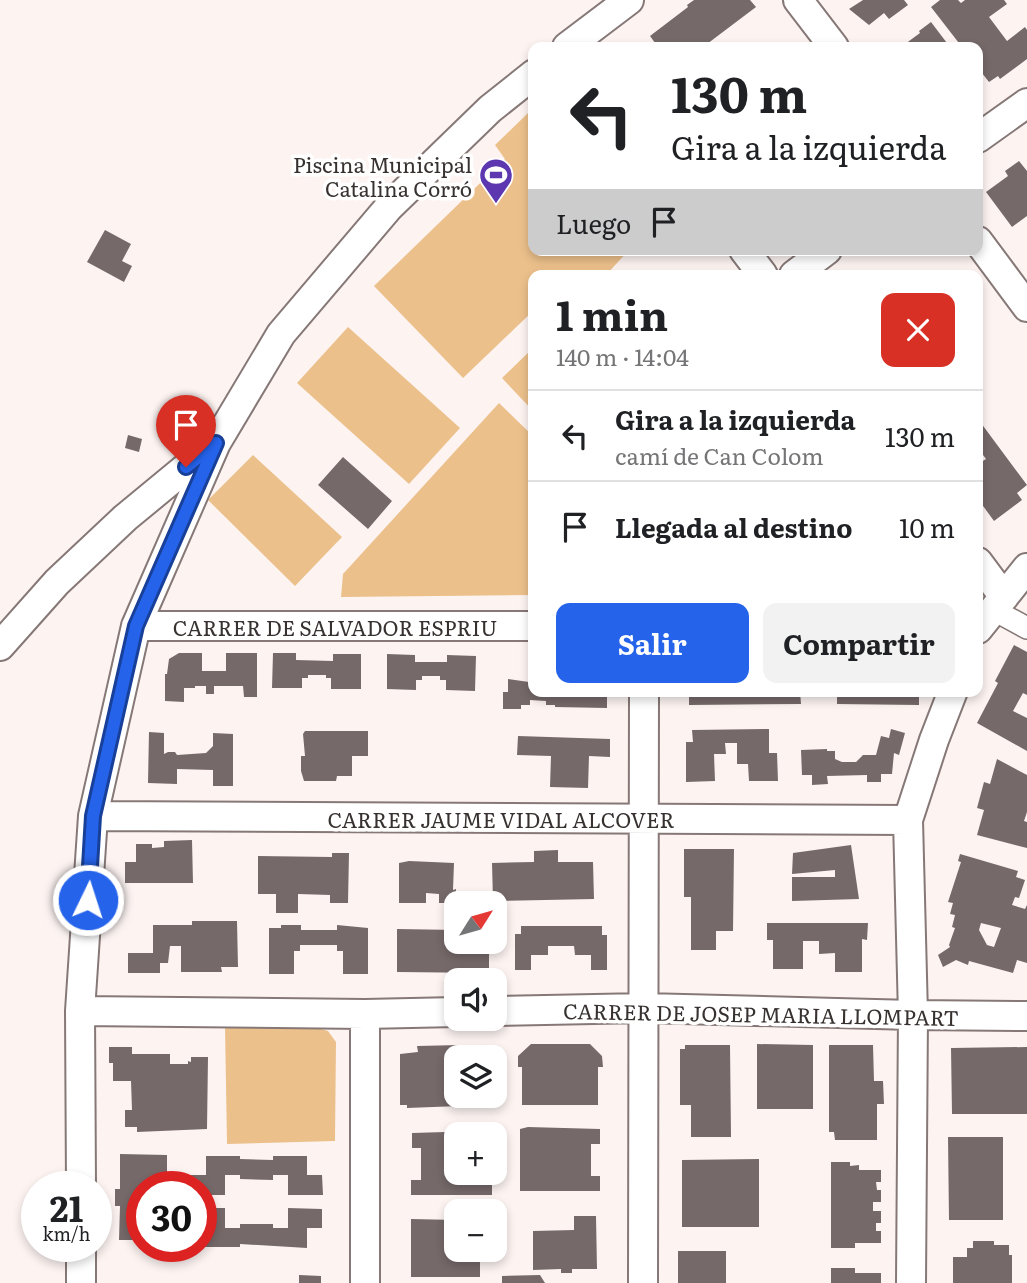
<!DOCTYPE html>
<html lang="es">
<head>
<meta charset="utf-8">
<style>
  body { margin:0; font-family:Literata,serif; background:#f2f2f2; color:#202124; height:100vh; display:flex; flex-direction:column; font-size:26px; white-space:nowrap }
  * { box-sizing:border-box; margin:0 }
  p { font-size:23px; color:#757577 }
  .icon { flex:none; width:38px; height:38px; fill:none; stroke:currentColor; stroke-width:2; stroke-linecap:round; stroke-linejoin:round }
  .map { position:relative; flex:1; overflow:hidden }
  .sheet { position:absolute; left:528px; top:270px; width:455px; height:427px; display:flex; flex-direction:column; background:#fff; border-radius:14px; box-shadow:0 4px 10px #0003 }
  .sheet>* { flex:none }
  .top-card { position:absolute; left:528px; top:42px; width:455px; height:214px; border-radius:14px; box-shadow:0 4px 10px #0003; background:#fff; color:#202124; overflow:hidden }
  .needle { width:46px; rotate:53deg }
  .buttons { position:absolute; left:444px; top:891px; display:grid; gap:14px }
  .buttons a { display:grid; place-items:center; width:63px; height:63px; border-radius:14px; background:#fff; box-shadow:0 4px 10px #0003; font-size:35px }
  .speed { position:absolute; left:21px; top:1171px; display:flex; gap:14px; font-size:35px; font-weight:700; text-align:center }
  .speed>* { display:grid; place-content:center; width:91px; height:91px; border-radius:50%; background:#fff; box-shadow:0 4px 10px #0003; line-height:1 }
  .speed small { font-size:18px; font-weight:400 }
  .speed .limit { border:10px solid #d22; background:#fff; color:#111 }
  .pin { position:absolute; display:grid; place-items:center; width:60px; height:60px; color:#fff; margin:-72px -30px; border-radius:50% 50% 50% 0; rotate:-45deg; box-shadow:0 0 7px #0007 }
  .pin .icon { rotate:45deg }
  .me { position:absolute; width:77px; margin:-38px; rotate:4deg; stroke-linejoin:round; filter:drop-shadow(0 0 5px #0008) }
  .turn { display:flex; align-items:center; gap:24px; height:147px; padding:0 28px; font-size:32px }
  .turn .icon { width:91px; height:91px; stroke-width:2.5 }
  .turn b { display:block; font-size:49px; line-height:60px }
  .then { display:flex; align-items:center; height:66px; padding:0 28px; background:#0003; gap:14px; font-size:26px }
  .round { display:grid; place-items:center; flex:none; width:74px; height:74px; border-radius:14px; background:#f2f2f2 }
  .overview { display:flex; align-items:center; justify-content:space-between; height:119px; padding:0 28px }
  h1 { font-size:42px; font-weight:700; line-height:52px }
  .primary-button { display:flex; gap:14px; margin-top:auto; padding:14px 28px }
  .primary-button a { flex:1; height:80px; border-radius:14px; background:#2563eb; color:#fff; font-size:28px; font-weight:700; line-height:80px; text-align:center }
  .primary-button a+a { background:#f2f2f2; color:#202124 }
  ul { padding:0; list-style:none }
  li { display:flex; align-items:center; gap:21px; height:91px; padding:0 28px; border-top:2px solid #e0e0e0 }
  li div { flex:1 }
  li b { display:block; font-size:26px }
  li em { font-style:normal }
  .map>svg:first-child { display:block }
  .green { fill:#ecc08b }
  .building { fill:#76696a; fill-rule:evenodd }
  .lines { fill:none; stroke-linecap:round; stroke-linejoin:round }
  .pedestrian-casing { stroke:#867876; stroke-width:24 }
  .minor-casing { stroke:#867876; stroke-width:32 }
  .pedestrian { stroke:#fff; stroke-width:21 }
  .minor { stroke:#fff; stroke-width:28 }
  .route-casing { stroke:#184099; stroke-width:18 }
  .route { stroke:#2563eb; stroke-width:12 }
  .labels { text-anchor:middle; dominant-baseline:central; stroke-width:7; stroke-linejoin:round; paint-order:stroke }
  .poi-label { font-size:21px; fill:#373130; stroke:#fff; text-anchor:end }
  .street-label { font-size:21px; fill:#373130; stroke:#fff }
</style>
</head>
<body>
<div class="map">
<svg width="1027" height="1283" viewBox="0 0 1027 1283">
  <rect width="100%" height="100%" fill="#fdf4f2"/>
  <path class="green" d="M 528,113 L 534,119 L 534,250 L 629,250 L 606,275 L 534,275 L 534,310 L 463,378 L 374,286 L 505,159 L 495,145 Z
    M 348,327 L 460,428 L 409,484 L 297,383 Z
    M 534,347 L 534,412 L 502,378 Z
    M 499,403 L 534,437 L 534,595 L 341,597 L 343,574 Z
    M 253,455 L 342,537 L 295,586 L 208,500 Z
    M 225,1027 L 318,1028 L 328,1031 L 336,1042 L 335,1141 L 227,1144 Z"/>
  <path class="building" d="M 694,0 L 750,0 L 756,7 L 703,47 L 658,47 L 650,36 L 688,7 L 687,5 Z
    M 863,0 L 904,0 L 908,5 L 889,19 L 884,13 L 869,25 L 849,9 Z
    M 940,0 L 958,0 L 961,3 L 965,0 L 1004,0 L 1007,4 L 989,17 L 1007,41 L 1025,27 L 1027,30 L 1027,59 L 1000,79 L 998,76 L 989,82 L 978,68 L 978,47 L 962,47 L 931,7 Z
    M 931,22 L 950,47 L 901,47 L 920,33 L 919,31 Z
    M 1019,161 L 1027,171 L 1027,216 L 1012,227 L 986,192 L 1008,176 L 1005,171 Z
    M 105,230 L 131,244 L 122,261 L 132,266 L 124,282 L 87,262 Z
    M 978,419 L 1027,485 L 1017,493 L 1022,500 L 994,521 L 978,499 L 978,483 L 982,480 L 978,475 L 978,464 L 986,459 L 978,448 Z
    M 128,435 L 142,439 L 139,452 L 125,448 Z
    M 343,457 L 392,501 L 368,529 L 318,485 Z
    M 1014,645 L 1027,652 L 1027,695 L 1023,693 L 1013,711 L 1027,718 L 1027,751 L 977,723 L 998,683 L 995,681 Z
    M 179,653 L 202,653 L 202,671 L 226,671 L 226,653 L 257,653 L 257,697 L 244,697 L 243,686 L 214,686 L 214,694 L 206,694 L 206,686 L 195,686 L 195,688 L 184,688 L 184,702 L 165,701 L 165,674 L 167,674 L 169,659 Z
    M 273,653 L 296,653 L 296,660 L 333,661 L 333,654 L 361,654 L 361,689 L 331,689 L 331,678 L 326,678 L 326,675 L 308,675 L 308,678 L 302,678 L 302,688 L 272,688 Z
    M 387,654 L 415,655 L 415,662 L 447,662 L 447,655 L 476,656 L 475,691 L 446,690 L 446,680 L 440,680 L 440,676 L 422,676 L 422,680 L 416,680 L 416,690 L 387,689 Z
    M 529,672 L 534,672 L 534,691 L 607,691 L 607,708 L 555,707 L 555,705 L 546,705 L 546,701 L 530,700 L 530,705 L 521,705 L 521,709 L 503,709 L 503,692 L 508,692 L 508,679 L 529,682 Z
    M 689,691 L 800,691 L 801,704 L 689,705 Z
    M 837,691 L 919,691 L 919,705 L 837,704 Z
    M 769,729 L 769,753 L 777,753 L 778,781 L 749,781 L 748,764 L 737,764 L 737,743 L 725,743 L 726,754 L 714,754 L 715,781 L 686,782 L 686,742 L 693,742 L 692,730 Z
    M 891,729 L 905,733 L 899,755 L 894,753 L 892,774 L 881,774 L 881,782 L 867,782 L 867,775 L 827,776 L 828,784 L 812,785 L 812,775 L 802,775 L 801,750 L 827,749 L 827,751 L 835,751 L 835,759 L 842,762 L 856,762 L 863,755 L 876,755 L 881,736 L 889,738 Z
    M 305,731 L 368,731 L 368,756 L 352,756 L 352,776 L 337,776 L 336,781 L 304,781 L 301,771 L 301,756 L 305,756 L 303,734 Z
    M 149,732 L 164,733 L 164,754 L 168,752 L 175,752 L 177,755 L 206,753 L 213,746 L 213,733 L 233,734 L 233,786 L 213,786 L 213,770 L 177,769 L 177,784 L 148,783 Z
    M 518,736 L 610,739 L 610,757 L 589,756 L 588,788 L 550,787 L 551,756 L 517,755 Z
    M 997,759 L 1027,775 L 1027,812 L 1024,821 L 1027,822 L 1027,848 L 977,835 L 984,810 L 977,808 L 984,782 L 990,784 Z
    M 192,840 L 193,883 L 125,883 L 125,862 L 136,862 L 136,844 L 152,844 L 152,848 L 164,847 L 164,841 Z
    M 851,845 L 859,899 L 792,901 L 792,877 L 835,877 L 835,870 L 792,874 L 793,853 Z
    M 684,849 L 734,849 L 733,931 L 716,931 L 716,950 L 691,950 L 691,897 L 684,897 Z
    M 558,850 L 558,862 L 593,862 L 594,899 L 493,901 L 492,863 L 534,862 L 534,851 Z
    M 332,853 L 349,853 L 348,903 L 330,903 L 330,895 L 298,894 L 298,913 L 276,913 L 276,894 L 258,894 L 258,856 L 332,857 Z
    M 960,854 L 1018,871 L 1016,877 L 1025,880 L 1019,898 L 1015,897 L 1012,905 L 1025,909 L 1027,905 L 1027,963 L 1017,960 L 1013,973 L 969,961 L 968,965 L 956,960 L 943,967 L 938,955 L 950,947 L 949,945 L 955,928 L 952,927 L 955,915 L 950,914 L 953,903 L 948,902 L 961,862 L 958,861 ZM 981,923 L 1001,928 L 994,947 L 987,945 L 979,930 Z
    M 409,861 L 454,863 L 453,890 L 456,889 L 456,903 L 439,903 L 439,894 L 426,893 L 426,903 L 399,903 L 399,863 Z
    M 192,921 L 237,921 L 238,967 L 221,967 L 222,972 L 181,972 L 181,946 L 170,946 L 168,963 L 160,963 L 160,973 L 128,973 L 128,953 L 153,953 L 153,925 L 192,925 Z
    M 767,923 L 868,923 L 867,940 L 862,939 L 862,972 L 835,972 L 835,953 L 819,954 L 819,941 L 803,941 L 803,969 L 773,969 L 773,940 L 767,940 Z
    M 281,925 L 301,925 L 301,930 L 337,930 L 337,925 L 368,928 L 368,974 L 343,974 L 343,951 L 337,951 L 337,945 L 300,945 L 300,951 L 294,951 L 294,974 L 269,974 L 269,928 L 281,928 Z
    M 521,926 L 602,926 L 602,935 L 607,935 L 607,970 L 591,970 L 591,955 L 575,955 L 574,946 L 548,946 L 548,955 L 531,955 L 531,970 L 515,970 L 515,934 L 521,934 Z
    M 397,929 L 457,930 L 457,942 L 489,942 L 489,973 L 397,972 Z
    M 531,1044 L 590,1044 L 602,1056 L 603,1067 L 598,1067 L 598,1105 L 522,1105 L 522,1067 L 518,1067 L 518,1056 Z
    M 757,1044 L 813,1045 L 813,1109 L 757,1109 Z
    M 460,1045 L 460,1053 L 469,1053 L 469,1057 L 457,1057 L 457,1096 L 486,1096 L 486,1105 L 407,1108 L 407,1105 L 400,1105 L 400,1054 L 418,1052 L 417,1046 Z
    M 685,1045 L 730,1045 L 731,1137 L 691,1137 L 691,1105 L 680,1105 L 680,1049 L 685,1049 Z
    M 829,1045 L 873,1045 L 874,1081 L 883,1081 L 884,1104 L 877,1104 L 877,1140 L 835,1140 L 834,1132 L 829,1132 Z
    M 109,1047 L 132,1047 L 132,1054 L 170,1054 L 170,1064 L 188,1064 L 188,1061 L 191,1062 L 191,1057 L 208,1057 L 207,1129 L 137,1132 L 137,1127 L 125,1127 L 125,1110 L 132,1110 L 131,1081 L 113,1081 L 113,1063 L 109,1063 Z
    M 1027,1047 L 1027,1114 L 952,1114 L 951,1048 Z
    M 528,1127 L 600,1129 L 600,1144 L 591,1144 L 591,1176 L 600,1176 L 600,1191 L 520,1191 L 520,1129 Z
    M 445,1132 L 457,1132 L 457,1172 L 492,1172 L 492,1195 L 411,1195 L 411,1180 L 421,1180 L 421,1148 L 412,1148 L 412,1133 Z
    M 948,1137 L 1003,1137 L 1003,1220 L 949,1220 Z
    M 120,1154 L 167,1155 L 167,1186 L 142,1186 L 142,1240 L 119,1240 L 120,1206 L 115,1206 L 115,1189 L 120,1189 Z
    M 206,1156 L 240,1156 L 240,1159 L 273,1160 L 273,1156 L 307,1156 L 307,1175 L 322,1175 L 323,1195 L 288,1195 L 288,1175 L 273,1175 L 273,1180 L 240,1179 L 240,1175 L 225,1175 L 225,1195 L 201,1195 L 201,1186 L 191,1186 L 190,1175 L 206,1175 Z
    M 759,1159 L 759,1227 L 682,1227 L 682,1160 Z
    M 831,1162 L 850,1162 L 850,1166 L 859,1165 L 859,1170 L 881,1170 L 881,1182 L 876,1182 L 877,1190 L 881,1190 L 881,1202 L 873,1202 L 873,1211 L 881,1211 L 881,1223 L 876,1223 L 876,1231 L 881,1231 L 881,1243 L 855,1243 L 855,1248 L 831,1248 Z
    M 201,1208 L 225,1208 L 225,1228 L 240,1228 L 240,1224 L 273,1224 L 273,1228 L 288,1228 L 288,1208 L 322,1209 L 322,1228 L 307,1228 L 307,1248 L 240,1244 L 240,1247 L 201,1247 Z
    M 574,1216 L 596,1216 L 597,1269 L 572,1269 L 572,1273 L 561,1273 L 561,1269 L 533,1270 L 533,1231 L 574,1230 Z
    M 411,1219 L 457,1220 L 457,1250 L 480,1250 L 480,1277 L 411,1277 Z
    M 973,1241 L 994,1241 L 994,1245 L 1009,1245 L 1009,1255 L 1012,1255 L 1012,1283 L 953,1283 L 953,1257 L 967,1257 L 967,1248 L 973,1248 Z
    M 678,1251 L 726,1251 L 726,1283 L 678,1283 Z
    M 831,1268 L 855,1268 L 855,1273 L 881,1273 L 881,1283 L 831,1283 Z
    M 299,1275 L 321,1276 L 321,1283 L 299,1283 Z
    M 540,1275 L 545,1283 L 502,1283 L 502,1276 Z"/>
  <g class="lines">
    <g class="pedestrian-casing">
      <path id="pedestrian" d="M 994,610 L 1027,628"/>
    </g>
    <g class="minor-casing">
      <path id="minor" d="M 798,0 L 834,47
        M 567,47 L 629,0
        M 978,138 L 1027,103
        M 978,241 L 1027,307
        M 744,250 L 763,275
        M 794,275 L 827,250
        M 978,562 L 1004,597
        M 136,626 L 534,626
        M 978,629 L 1027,568
        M 0,646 L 57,582 L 125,518 L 211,447
        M 93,816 L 908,820
        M 80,1011 L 365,1014 L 457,1012
        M 495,1011 L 644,1008 L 913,1015 L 1027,1016
        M 365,1014 L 365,1283
        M 81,1186 L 80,1011 L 93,816 L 136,626 L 216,443 L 281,334 L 389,207 L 490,109 L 534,74
        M 81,1246 L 81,1283
        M 643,1283 L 644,691
        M 911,1283 L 913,1015 L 908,820 L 934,740 L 953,691"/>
    </g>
    <use href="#pedestrian" class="pedestrian"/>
    <use href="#minor" class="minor"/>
  </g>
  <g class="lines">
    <g class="route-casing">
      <path id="route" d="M 88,900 L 93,816 L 136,626 L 216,443 L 186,467"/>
    </g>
    <use href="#route" class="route"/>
  </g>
  <defs>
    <g id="stadium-pin" transform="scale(1.75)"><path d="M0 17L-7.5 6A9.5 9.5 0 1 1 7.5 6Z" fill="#5c37af" stroke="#fff"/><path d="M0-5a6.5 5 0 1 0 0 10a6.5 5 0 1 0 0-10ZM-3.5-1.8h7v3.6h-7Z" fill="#fff"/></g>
  </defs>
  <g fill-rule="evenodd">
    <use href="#stadium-pin" x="496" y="175"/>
  </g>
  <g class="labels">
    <g class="poi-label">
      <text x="472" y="163">Piscina Municipal<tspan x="472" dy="24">Catalina Corró</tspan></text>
    </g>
    <g class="street-label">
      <text x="335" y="626">CARRER DE SALVADOR ESPRIU</text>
      <text x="501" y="818">CARRER JAUME VIDAL ALCOVER</text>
      <text transform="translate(761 1013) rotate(1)">CARRER DE JOSEP MARIA LLOMPART</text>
    </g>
  </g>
</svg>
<div class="buttons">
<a><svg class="needle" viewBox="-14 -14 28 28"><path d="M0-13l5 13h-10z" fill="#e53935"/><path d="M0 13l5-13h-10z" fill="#757577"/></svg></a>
<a><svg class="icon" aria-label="sound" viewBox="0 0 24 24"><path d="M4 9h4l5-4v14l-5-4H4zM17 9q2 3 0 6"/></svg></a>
<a><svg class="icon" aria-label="layers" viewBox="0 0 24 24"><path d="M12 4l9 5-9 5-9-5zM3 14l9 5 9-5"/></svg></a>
<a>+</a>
<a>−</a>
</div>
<div class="speed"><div>21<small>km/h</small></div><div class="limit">30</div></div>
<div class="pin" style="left:186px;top:467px;background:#d93025"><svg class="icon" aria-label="arrive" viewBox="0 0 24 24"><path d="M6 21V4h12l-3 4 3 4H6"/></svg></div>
<svg class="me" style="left:88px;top:900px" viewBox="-20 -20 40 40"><circle r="17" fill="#2563eb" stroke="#fff" stroke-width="3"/><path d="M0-11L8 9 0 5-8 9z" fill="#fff"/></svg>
<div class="top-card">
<div class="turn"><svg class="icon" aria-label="left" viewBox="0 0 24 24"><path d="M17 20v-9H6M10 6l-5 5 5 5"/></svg><div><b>130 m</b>Gira a la izquierda</div></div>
<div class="then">Luego<svg class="icon" aria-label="arrive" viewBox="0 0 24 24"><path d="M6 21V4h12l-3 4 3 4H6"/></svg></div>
</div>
<section class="sheet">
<div class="overview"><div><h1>1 min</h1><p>140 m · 14:04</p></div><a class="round" style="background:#d93025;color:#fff"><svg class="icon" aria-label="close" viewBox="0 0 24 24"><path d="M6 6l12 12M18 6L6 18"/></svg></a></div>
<ul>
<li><svg class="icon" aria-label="left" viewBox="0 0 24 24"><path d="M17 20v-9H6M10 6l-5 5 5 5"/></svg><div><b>Gira a la izquierda</b><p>camí de Can Colom</p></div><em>130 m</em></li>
<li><svg class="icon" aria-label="arrive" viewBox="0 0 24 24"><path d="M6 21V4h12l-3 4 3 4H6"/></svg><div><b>Llegada al destino</b></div><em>10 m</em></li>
</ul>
<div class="primary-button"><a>Salir</a><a>Compartir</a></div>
</section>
</div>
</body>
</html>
